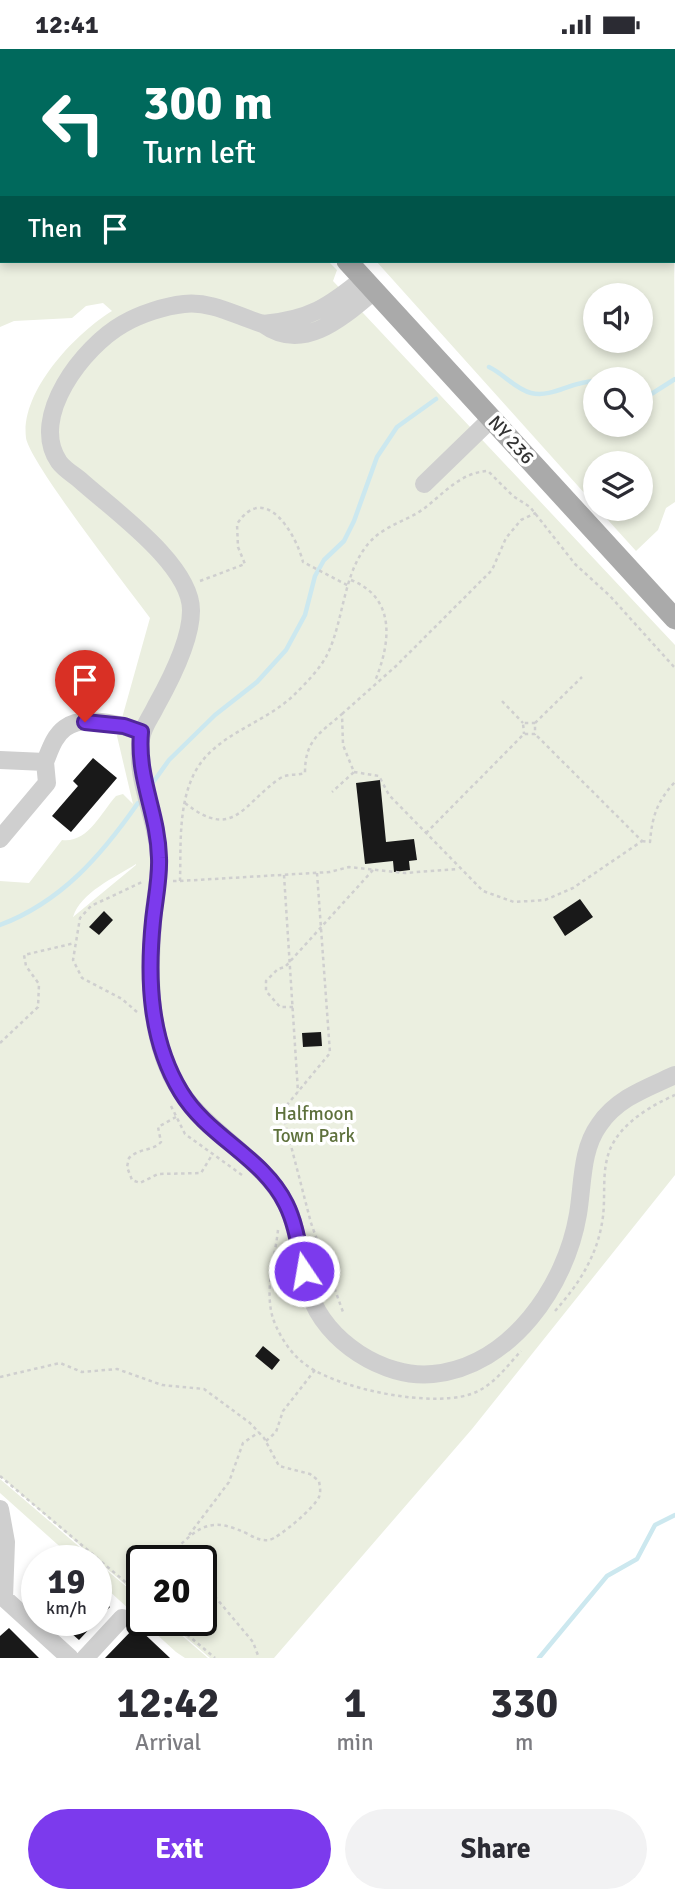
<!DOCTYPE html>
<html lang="en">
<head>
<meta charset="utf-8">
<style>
  body { margin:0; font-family:Signika,sans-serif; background:#f2f2f3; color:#2b2b33; height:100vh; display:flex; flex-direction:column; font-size:26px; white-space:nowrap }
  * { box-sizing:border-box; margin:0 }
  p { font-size:23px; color:#7c7c81 }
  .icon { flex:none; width:38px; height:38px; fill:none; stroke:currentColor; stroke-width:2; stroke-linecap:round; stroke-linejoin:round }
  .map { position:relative; height:1609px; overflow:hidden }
  .details { display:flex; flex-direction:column; background:#fff; flex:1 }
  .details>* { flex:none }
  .hud { position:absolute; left:0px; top:0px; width:676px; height:214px; box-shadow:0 4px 10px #0003; background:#00695c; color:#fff; overflow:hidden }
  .tools { position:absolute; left:583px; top:234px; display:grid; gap:14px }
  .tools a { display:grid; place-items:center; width:70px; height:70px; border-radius:50%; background:#fff; box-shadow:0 4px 10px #0003; font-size:35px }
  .speed { position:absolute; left:21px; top:1496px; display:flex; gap:14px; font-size:35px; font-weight:700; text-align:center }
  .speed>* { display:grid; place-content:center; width:91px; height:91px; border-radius:50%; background:#fff; box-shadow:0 4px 10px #0003; line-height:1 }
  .speed small { font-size:18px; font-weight:400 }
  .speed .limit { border:4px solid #111; border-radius:10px; background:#fff; color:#111 }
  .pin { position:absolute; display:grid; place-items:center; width:60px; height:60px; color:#fff; margin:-72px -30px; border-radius:50% 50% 50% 0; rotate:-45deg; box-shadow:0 0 7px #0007 }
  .pin .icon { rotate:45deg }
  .me { position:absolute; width:77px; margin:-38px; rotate:348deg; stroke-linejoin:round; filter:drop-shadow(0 0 5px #0008) }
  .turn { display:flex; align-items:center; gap:24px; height:147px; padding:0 28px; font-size:32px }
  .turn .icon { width:91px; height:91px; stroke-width:2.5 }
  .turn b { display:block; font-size:49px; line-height:60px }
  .then { display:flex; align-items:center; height:66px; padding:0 28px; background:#0003; gap:14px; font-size:26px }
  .eta { display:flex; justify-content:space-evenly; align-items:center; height:119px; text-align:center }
  .eta b { font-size:42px; font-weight:700; line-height:49px }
  .action { display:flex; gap:14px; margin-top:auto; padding:14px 28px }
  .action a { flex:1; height:80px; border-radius:42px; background:#7c3aed; color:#fff; font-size:28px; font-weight:700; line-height:80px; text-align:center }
  .action a+a { background:#f2f2f3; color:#2b2b33 }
  .status { display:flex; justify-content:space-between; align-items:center; height:49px; padding:0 35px; background:#fff; direction:ltr }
  .status svg { height:19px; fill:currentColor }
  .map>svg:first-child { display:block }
  .green { fill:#ebefe0; fill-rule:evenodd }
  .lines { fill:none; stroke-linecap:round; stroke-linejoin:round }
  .stream { stroke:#cce8ef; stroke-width:4.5 }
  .building { fill:#191919 }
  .path { stroke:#cfcfcf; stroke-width:2.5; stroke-dasharray:3.5 3.5; stroke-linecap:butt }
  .minor { stroke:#cfcfcf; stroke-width:18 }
  .major { stroke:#aaa; stroke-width:21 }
  .route-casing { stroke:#51269a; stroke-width:18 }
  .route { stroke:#7c3aed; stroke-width:12 }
  .labels { text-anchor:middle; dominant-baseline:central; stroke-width:7; stroke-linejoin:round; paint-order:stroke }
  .street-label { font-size:19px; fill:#323232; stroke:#fff }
  .park-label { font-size:19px; fill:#5e713c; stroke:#fff }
</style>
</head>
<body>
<div class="status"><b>12:41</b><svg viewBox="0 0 49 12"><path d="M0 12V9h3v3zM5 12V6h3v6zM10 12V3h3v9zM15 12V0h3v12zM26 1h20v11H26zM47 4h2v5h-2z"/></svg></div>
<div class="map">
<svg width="675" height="1609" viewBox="0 0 675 1609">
  <rect width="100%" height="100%" fill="#fff"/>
  <path class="green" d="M 0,45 L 2,212 L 328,212 L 337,221 L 333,232 L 675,596 L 675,1126 L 472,1380 L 274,1609 L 210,1609 L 167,1572 L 201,1572 L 201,1512 L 142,1512 L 142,1550 L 0,1427 L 0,832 L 29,834 L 62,791 C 88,794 100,765 116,747 L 123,745 L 133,755 L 117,687 L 150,569 C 128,539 30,414 26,389 C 20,342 76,284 112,262 L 103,254 L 86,257 L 72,269 L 14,272 L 0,278 ZM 136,815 L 136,816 L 73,868 C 81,843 114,829 136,815 Z
    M 674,148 L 675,453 L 666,459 L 658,481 L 636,502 L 598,460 L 640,460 L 640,415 L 595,415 L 595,456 L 376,212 L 674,212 ZM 595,247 L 640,247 L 640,292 L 595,292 ZM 595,331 L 640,331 L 640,376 L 595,376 Z
    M 0,1430 L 96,1512 L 76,1512 L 0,1444 Z
    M 96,1512 L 142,1551 L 142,1572 L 165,1572 L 208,1609 L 185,1609 L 176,1603 L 96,1530 Z"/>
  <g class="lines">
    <path class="stream" d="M 489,318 C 504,325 515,340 531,344 C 553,349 572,332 595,332
      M 640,347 L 645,349 L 675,330
      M 154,732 L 169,711 L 215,666 L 257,633 L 286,601 L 305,566 L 315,527 L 324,511 L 344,492 L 354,472 L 377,408 L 397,378 L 436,350
      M 0,876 C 61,853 101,807 138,754
      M 539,1609 L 607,1527 L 637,1510 L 655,1476 L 675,1466"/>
  </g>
  <path class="building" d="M 93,709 L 117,729 L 71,783 L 52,767 L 78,737 L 73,732 Z
    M 380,731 L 386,793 L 414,790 L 417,811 L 409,812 L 410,821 L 394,823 L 393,812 L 365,815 L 356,734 Z
    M 580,850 L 593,868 L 565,887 L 553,868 Z
    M 104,862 L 113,871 L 99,886 L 89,878 Z
    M 321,983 L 322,997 L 303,998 L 302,984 Z
    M 263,1297 L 280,1311 L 272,1321 L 255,1307 Z
    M 37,1523 L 37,1553 L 22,1539 Z
    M 96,1546 L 110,1558 L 79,1591 L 57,1572 L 96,1572 Z
    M 136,1577 L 170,1609 L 105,1609 Z
    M 9,1579 L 39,1609 L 0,1609 L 0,1587 Z"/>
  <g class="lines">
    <path class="path" d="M 351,531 C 396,549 391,593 375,632
      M 200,532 L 245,515 L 238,498 L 237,475 C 265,432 296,485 303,513 L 349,537
      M 502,652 L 523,674
      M 342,665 L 396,617 L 492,521 L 506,489 L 521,471 L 536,464
      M 535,674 L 582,628
      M 354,723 L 379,727 L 389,746 L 483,842 L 514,853 L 545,851 L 573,839 L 642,792 L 535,685
      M 185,754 C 233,792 242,756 279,730 C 287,724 296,727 305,724 C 305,691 319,685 342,665 L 343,696 L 354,723 L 332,743
      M 426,784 L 524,685 L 535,685 L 535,674 L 523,674 L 524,685
      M 642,792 L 650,793 C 652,768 657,752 675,733
      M 317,824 L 330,1004 L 282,1062 L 311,1174 L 343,1263
      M 284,826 L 298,1043
      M 173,832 L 180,832 C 181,796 178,755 195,723 C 216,684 265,675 295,645 C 306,634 321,619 328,604 C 344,570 343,525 368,495 C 385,475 407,473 426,458 C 445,443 462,423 488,422 L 513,447 L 530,458 L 575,515 L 610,547 L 675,619
      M 180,832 L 330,823 L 349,818 L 405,824 L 458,820
      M 293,958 L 280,958 L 266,942 L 266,932 L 278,920 L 285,918 L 373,821
      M 137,963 L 122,950 L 82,929 L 73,911 L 80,869 L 91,857 L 142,833
      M 0,994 L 38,958 L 39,935 L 26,917 L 24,906 L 75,894
      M 171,1057 L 185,1085 L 242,1126
      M 176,1068 L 158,1078 L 161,1093 C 153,1102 139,1099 129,1109 L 127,1118 L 132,1131 L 140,1134 L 158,1125 L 201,1124 L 212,1106
      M 278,1181 C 275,1209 265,1238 272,1266 C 276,1281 288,1301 300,1311 C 330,1340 441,1362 478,1342 C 495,1334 509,1315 521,1302
      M 555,1262 C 578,1236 596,1209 602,1174 C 606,1153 602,1130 607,1110 C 614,1078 648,1058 675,1046
      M 0,1328 L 60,1314 L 82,1323 L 117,1320 L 162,1336 L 204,1340 L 250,1374 L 264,1389 L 279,1417 L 310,1425 L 319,1432 C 320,1438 321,1443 319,1448 C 315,1458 279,1489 269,1491 C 261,1492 255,1489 248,1485 C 214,1469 202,1474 176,1500 L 181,1512
      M 266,1392 L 276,1383 L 283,1362 L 315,1321
      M 0,1427 L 142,1547
      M 189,1486 L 229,1433 L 243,1394 L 259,1383
      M 201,1531 L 253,1593 L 259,1609
      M 130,1556 L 138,1543
      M 171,1572 L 215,1609"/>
    <path class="minor" d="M 300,0 L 300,2
      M 629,0 L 631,2
      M 484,2 L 486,0
      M 674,37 L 675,38
      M 364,229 C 329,258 309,271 263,275 C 304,305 344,267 375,241
      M 263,275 C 236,267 213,252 184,255 C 165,257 140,265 123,275 C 84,297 28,368 59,413 C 64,420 74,426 80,431 C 112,460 192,516 191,562 C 191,590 170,632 156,657 C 151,668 143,677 141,690 C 134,729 157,768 159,807 C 160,825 156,844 154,862 C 149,917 147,975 171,1026 C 199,1084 268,1108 290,1164 C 300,1190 301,1219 310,1245 C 325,1292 384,1330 433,1325 C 511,1317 566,1237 578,1165 C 583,1135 581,1101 599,1076 C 617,1049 647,1039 675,1026
      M 424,435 L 492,369
      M 0,711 L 45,713 L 47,734 L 0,790
      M 45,713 C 50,701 54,687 65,679 C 84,665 121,676 141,683
      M 0,1460 L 6,1493 L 4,1549
      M 4,1549 L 70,1609
      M 85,1609 L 122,1569"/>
    <path class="major" d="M 152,0 L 153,2
      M 347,212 L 675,570"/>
  </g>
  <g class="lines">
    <g class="route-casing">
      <path id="route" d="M 85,673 L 124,677 L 141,683 C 137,731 158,763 159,809 C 160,829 155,852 153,872 C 147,931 150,992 181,1043 C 208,1088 263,1108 286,1155 C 296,1175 299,1199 304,1222"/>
    </g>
    <use href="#route" class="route"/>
  </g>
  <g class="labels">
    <g class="street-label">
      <text transform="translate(511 391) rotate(48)">NY 236</text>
    </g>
    <g class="park-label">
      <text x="314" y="1065">Halfmoon<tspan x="314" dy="22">Town Park</tspan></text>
    </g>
  </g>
</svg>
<div class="tools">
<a><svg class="icon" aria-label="sound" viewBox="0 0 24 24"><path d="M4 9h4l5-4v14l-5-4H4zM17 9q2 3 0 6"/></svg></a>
<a><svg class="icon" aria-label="search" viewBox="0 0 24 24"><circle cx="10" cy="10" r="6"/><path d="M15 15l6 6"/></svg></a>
<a><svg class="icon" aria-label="layers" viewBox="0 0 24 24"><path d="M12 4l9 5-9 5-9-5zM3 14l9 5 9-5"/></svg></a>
</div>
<div class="speed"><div>19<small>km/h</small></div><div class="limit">20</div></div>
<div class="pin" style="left:85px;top:673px;background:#d93025"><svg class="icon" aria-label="arrive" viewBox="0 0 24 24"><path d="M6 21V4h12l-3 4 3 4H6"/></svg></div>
<svg class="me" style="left:304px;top:1222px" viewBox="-20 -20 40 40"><circle r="17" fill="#7c3aed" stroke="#fff" stroke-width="3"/><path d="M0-11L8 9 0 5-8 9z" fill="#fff"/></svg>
<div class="hud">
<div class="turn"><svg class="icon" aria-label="left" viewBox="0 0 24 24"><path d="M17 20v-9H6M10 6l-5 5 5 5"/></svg><div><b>300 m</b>Turn left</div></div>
<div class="then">Then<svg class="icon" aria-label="arrive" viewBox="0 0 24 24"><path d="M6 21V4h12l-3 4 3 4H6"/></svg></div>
</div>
</div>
<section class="details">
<div class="eta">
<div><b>12:42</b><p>Arrival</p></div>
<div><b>1</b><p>min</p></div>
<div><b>330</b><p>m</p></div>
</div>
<div class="action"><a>Exit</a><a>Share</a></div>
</section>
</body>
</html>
